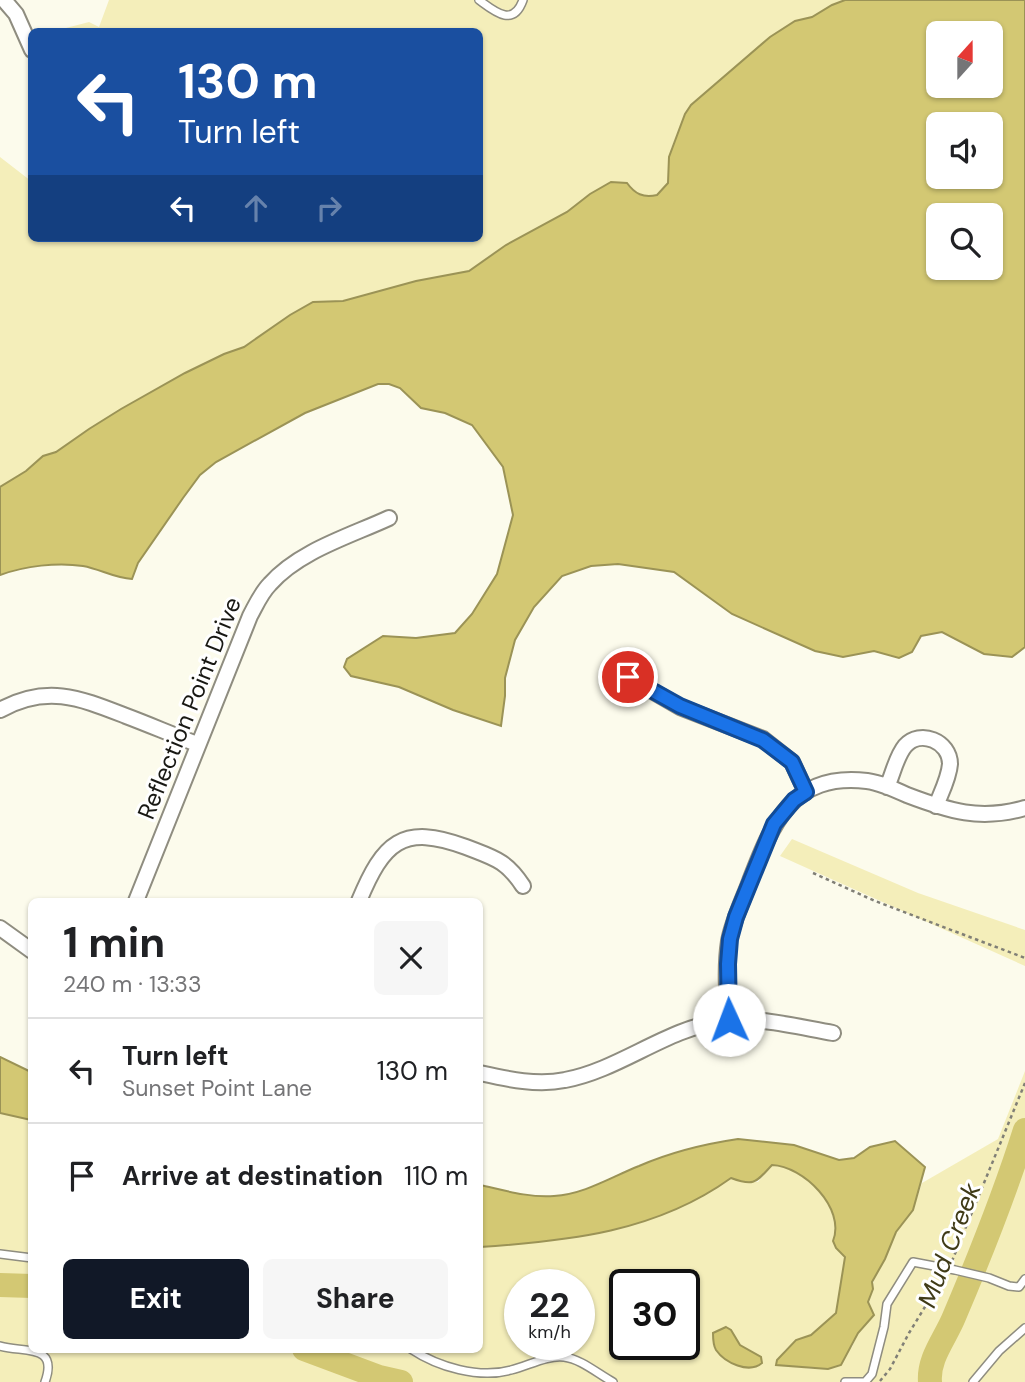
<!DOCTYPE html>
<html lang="en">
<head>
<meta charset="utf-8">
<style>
  body { margin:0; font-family:"DM Sans",sans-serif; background:#f6f6f6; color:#202124; height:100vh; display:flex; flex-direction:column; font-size:26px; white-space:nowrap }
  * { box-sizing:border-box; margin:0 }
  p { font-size:23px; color:#757577 }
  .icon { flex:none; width:38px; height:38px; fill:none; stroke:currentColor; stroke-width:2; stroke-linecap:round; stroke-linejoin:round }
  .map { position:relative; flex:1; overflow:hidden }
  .sheet { position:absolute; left:28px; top:898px; width:455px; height:455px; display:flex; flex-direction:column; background:#fff; border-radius:10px; box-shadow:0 2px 5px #0004 }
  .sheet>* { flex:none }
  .top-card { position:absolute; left:28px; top:28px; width:455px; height:214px; border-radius:10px; box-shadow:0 2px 5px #0004; background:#1a4fa0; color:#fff; overflow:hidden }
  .needle { width:46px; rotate:21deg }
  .controls { position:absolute; left:926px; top:21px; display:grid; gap:14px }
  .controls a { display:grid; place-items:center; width:77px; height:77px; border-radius:10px; background:#fff; box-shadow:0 2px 5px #0004; font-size:35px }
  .speed { position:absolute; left:504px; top:1269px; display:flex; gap:14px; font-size:35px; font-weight:700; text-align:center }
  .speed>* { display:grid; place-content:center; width:91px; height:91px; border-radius:50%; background:#fff; box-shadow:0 2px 5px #0004; line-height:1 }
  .speed small { font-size:18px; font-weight:400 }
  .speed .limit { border:4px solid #111; border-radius:10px; background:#fff; color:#111 }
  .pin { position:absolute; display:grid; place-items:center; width:60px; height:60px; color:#fff; margin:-30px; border:4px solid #fff; border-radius:50%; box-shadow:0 2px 7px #0007 }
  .me { position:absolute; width:77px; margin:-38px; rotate:358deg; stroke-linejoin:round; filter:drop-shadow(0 0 5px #0008) }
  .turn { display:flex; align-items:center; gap:24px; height:147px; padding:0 35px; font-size:32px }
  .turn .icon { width:91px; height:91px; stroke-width:2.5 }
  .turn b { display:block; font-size:49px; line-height:60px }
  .lanes { display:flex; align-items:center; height:66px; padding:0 35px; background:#0003; justify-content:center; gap:35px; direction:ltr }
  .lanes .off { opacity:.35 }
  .round { display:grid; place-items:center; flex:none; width:74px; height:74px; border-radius:10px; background:#f6f6f6 }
  .summary { display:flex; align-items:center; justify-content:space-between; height:119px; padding:0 35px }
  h1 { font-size:42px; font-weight:700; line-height:52px }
  .action { display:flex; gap:14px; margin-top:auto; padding:14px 35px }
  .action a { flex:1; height:80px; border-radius:10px; background:#111827; color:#fff; font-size:28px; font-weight:700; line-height:80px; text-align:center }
  .action a+a { background:#f6f6f6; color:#202124 }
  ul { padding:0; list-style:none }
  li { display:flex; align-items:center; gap:21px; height:105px; padding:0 35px; border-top:2px solid #e0e0e0 }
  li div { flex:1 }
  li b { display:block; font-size:26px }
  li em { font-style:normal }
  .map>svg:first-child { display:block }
  .green { fill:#f4eeba; fill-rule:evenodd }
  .water { fill:#d3c873; stroke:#9b9356; stroke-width:2; fill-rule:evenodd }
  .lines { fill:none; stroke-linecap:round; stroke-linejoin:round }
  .river { stroke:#d3c873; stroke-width:24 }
  .service-casing { stroke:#8f8d80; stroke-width:10 }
  .minor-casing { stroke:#8f8d80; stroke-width:18 }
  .path { stroke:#807f76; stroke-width:2.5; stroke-dasharray:3.5 3.5; stroke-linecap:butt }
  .service { stroke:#fff; stroke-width:7 }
  .minor { stroke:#fff; stroke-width:14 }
  .route-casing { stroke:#114b97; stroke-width:18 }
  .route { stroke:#1a73e8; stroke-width:12 }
  .labels { text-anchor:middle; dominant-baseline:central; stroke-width:6; stroke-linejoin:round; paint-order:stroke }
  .street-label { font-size:24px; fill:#181813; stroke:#fff }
  .water-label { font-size:26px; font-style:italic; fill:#403b17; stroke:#fff }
</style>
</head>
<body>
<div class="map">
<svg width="1025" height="1382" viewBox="0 0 1025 1382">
  <rect width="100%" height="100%" fill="#fcfbec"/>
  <path class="green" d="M 109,0 L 845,0 L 832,5 L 812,17 L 795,21 L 770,37 L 701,96 L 685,114 L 671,149 L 668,183 L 657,195 L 639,195 L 611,182 L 590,194 L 567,212 L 490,255 L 469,271 L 416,281 L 343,301 L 312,302 L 290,315 L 243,347 L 224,354 L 185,373 L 121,409 L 89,429 L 56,453 L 43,456 L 26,471 L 0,487 L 0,157 L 31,181 L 32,238 L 480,238 L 480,32 L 68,32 L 66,28 L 89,22 L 99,27 Z
    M 792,839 L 918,893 L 1025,930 L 1025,966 L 780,856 Z
    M 1025,1071 L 1025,1382 L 0,1382 L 0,1113 L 31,1120 L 32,1349 L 480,1349 L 480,1247 C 569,1240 655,1232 731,1178 L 738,1181 L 758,1182 L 772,1165 C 796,1166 823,1188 831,1211 C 839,1229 830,1242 845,1257 L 836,1313 L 811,1335 L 796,1340 L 784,1351 L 776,1365 L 815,1369 L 852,1347 L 858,1333 L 873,1315 L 868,1302 L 876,1273 L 885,1259 L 896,1232 L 913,1210 L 922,1183 L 998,1139 ZM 520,1284 L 579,1284 L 579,1344 L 520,1344 ZM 625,1284 L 684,1284 L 684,1344 L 625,1344 Z"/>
  <path class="water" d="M 845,0 L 1025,0 L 1025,647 L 1012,657 L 984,654 L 942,632 L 921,636 L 912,652 L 899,658 L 874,651 L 843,657 L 815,651 L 732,614 L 674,572 L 618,564 L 591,566 L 562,576 L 534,607 L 515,640 L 505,678 L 505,696 L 501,726 L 453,710 L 399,687 L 351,676 L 344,667 L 347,659 L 383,636 L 416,638 L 455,633 L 472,614 L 497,574 L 513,515 L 503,467 L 472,425 L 445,413 L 421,408 L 400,388 L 389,384 L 378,384 L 305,413 L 216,462 L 200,475 L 183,498 L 138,563 L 132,579 C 114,578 100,569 83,566 C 57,562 25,566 0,575 L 0,487 L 26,471 L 43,456 L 56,452 L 89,429 L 121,409 L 185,373 L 224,354 L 244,347 L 290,315 L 313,302 L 343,301 L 416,281 L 469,271 L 506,245 L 567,212 L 590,194 L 611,182 L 627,183 C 635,194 643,198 657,195 L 668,183 L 669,157 L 685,114 L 691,105 L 770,37 L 795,21 L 812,17 L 832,5 ZM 938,33 L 990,33 L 990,86 L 938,86 ZM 938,124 L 990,124 L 990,177 L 938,177 ZM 938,215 L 990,215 L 990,268 L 938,268 Z
    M 0,1057 L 31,1072 L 31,1120 L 0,1113 Z
    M 738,1139 L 794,1145 L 839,1160 L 854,1158 L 870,1147 L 895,1141 L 925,1167 L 913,1210 L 896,1232 L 885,1259 L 872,1282 L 873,1289 L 868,1302 L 874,1315 L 858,1333 L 841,1365 L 828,1369 L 776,1365 L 777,1360 L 796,1340 L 811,1335 L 836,1313 L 845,1257 L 836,1248 L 833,1241 C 846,1208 803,1166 772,1165 C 756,1182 755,1187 731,1178 C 656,1232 569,1241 480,1247 L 480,1185 C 503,1190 529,1198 554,1196 C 585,1194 611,1177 639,1166 C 671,1152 704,1144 738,1139 Z
    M 726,1327 L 731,1330 L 740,1345 L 761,1357 L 762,1363 C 749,1374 725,1363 716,1350 C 713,1345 713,1339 713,1333 Z"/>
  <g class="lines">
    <path class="river" d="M 0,1285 L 32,1286
      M 304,1349 L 379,1377 L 401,1382
      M 930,1382 C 928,1358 945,1339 954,1317 C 980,1256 1005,1193 1025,1130"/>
    <g class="service-casing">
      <path id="service" d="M 479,0 C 494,11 513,28 523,0
        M 0,1254 L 32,1258
        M 0,1346 C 23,1353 59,1343 45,1382
        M 411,1349 C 438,1367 479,1379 511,1370 C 528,1366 547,1355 564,1357 C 581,1359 598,1374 613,1382
        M 845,1382 L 864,1382
        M 865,1382 L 872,1374 L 884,1327 L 887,1304 L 913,1262 L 955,1270 L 989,1278 L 1009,1286 L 1019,1287 L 1025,1279
        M 973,1382 L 999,1351 L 1025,1328"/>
    </g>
    <g class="minor-casing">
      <path id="minor" d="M 4,0 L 16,14 L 32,50
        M 628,677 L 680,707 L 763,739 L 792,762 L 806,792
        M 0,710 C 47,684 80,698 126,716 C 150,725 173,735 197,744
        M 887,787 C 893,774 896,757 905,746 C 920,729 950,741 950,764 C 949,778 941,793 936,806
        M 136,901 L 250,616 C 256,605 261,593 270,584 C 299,551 350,536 389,518
        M 359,901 C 383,843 402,823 466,847 C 494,858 506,860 523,886
        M 0,928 L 32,951
        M 729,1020 C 727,994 725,967 729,941 C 733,920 743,900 750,881 C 772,824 792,772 867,781 C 881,783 894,789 907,795 C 949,811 980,821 1025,808
        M 480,1073 C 507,1079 537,1086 565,1080 C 619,1070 666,1029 721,1021 C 757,1016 798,1027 833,1033"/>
    </g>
    <path class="path" d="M 813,873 L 875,901 L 1025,958
      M 952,1261 L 1025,1083
      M 880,1381 L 890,1369 L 909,1333 L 942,1279"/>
    <use href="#service" class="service"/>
    <use href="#minor" class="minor"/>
  </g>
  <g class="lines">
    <g class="route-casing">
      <path id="route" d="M 628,677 L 680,706 L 763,740 L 792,762 L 806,792 L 794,800 L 774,824 L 736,917 L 730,939 L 728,964 L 729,1020"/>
    </g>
    <use href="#route" class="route"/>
  </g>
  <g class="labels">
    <g class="street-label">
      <text transform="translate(189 708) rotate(-68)">Reflection Point Drive</text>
    </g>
    <g class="water-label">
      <text transform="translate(949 1245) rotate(-69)">Mud Creek</text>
    </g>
  </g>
</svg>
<div class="controls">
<a><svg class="needle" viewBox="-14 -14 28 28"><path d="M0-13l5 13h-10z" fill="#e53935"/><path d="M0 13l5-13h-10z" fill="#757577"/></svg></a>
<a><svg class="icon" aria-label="sound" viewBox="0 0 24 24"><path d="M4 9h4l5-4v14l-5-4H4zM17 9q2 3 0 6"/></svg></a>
<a><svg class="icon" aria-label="search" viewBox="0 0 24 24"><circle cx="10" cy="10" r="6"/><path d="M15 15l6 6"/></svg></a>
</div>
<div class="speed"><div>22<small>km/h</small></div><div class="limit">30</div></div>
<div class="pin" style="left:628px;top:677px;background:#d93025"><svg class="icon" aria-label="arrive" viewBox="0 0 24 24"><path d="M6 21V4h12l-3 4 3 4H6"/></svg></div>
<svg class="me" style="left:729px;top:1020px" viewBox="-20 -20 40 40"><circle r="19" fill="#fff"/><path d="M0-13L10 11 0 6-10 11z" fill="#1a73e8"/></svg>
<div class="top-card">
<div class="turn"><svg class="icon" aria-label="left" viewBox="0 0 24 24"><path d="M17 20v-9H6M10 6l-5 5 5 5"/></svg><div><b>130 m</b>Turn left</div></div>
<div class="lanes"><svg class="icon" aria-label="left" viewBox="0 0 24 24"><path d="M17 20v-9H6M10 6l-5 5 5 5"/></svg><svg class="icon off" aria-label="ahead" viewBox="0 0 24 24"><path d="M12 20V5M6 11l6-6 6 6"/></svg><svg class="icon off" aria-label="right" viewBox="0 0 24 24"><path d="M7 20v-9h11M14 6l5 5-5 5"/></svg></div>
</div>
<section class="sheet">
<div class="summary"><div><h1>1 min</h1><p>240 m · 13:33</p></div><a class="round"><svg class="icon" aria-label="close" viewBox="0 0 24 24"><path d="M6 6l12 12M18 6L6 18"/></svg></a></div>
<ul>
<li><svg class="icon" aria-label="left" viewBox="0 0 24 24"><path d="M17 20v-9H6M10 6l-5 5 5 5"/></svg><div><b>Turn left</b><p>Sunset Point Lane</p></div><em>130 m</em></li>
<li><svg class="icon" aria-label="arrive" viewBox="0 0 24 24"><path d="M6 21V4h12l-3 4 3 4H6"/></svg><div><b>Arrive at destination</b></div><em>110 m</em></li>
</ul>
<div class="action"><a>Exit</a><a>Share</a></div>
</section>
</div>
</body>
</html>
